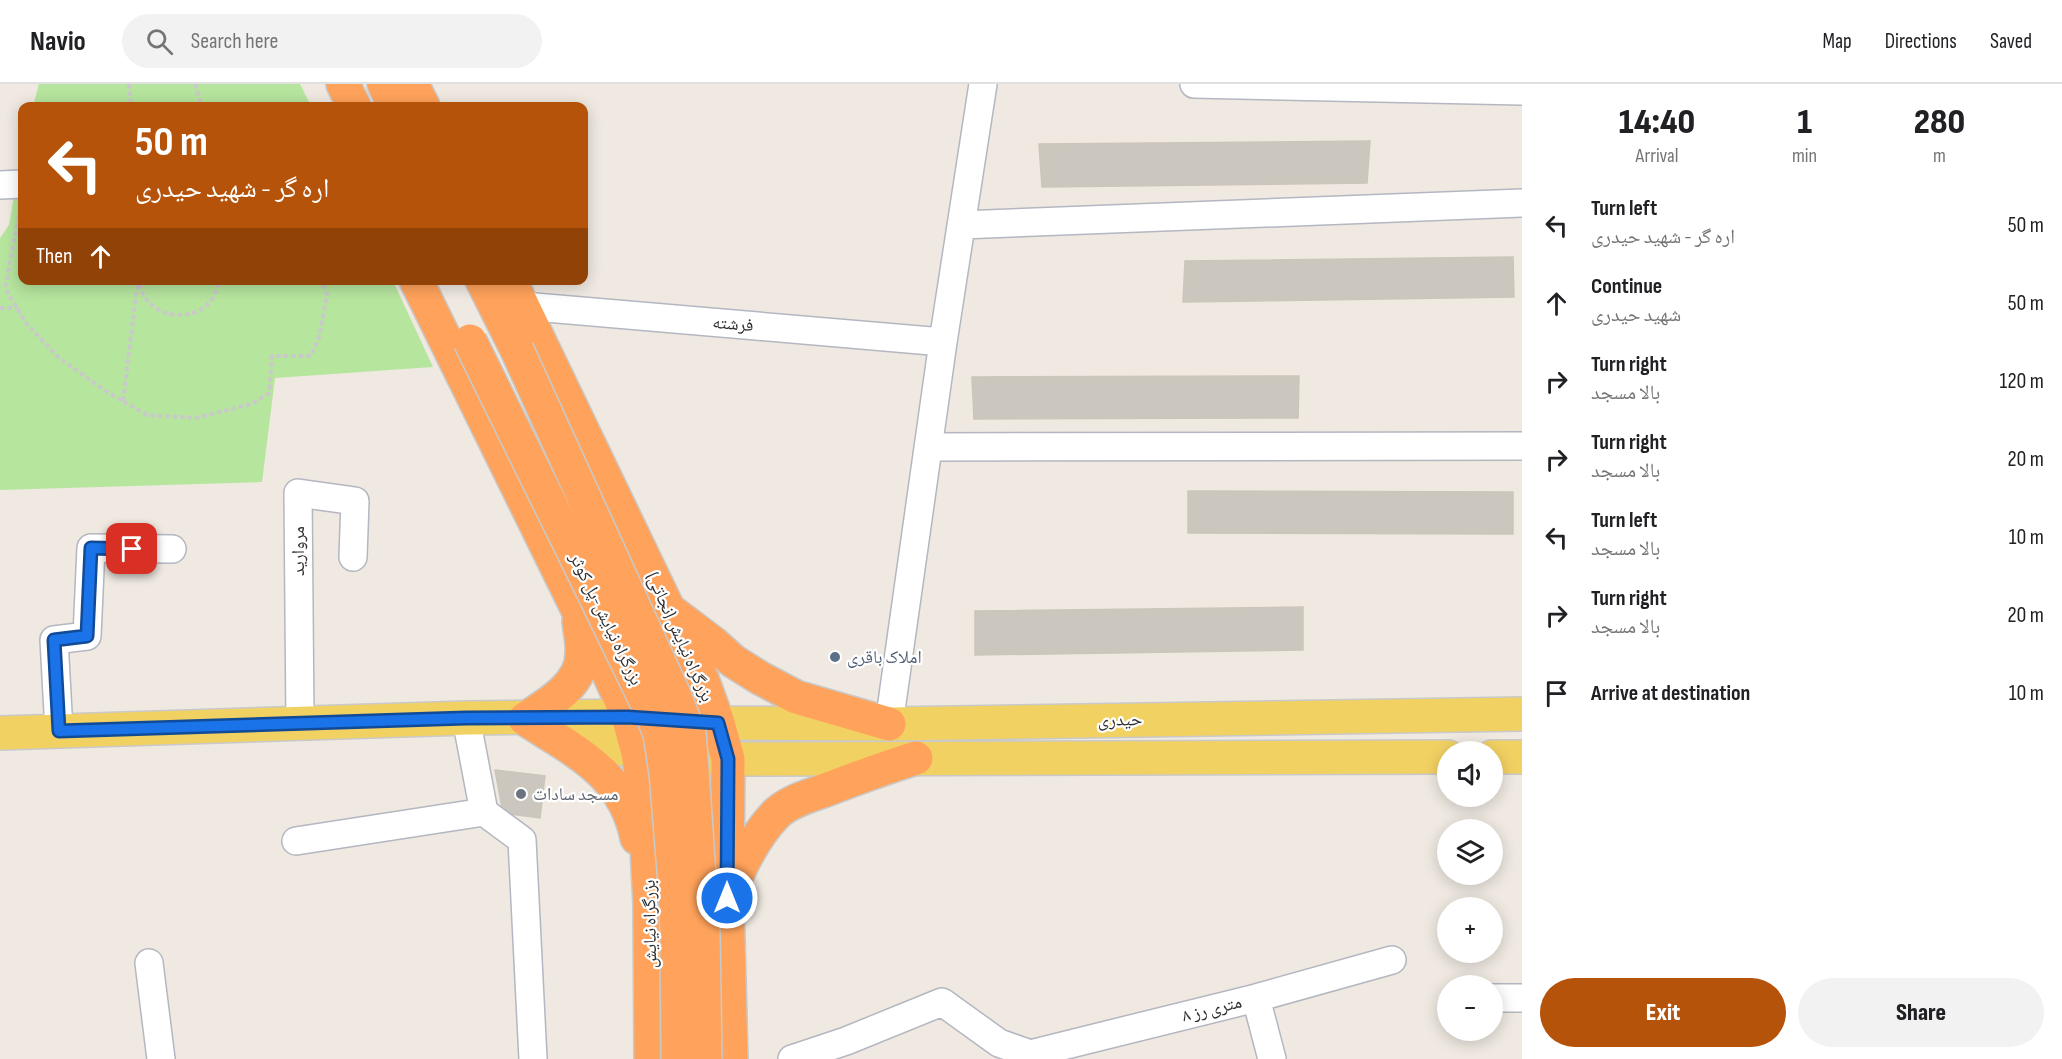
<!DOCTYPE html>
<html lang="en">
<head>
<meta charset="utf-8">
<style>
  body { margin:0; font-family:"Sofia Sans Condensed","Noto Naskh Arabic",sans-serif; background:#f2f2f2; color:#202124; height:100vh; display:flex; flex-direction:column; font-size:22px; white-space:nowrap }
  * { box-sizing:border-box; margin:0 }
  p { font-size:20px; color:#757577 }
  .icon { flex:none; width:33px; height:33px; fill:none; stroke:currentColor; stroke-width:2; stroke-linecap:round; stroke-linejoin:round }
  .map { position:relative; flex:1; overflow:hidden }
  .details { display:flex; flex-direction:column; background:#fff; width:540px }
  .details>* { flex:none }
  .banner { position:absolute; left:18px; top:18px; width:570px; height:183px; border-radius:12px; box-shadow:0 3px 15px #0003; background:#b45309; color:#fff; overflow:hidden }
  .tools { position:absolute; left:1437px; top:657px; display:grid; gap:12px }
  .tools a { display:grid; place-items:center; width:66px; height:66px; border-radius:50%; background:#fff; box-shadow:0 3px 15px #0003; font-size:30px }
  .pin { position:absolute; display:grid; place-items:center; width:51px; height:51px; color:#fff; margin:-26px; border-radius:12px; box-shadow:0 3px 9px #0006 }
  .me { position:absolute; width:66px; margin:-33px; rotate:0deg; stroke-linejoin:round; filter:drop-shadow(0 0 4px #0008) }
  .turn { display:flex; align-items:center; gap:21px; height:126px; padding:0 18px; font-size:27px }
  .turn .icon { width:78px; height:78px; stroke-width:2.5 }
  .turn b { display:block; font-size:42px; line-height:51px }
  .then { display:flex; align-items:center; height:57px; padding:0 18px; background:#0003; gap:12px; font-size:22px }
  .eta { display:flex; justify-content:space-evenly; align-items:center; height:102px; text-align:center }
  .eta b { font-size:36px; font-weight:800; line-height:42px }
  .cta { display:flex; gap:12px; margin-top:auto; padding:12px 18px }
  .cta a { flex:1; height:69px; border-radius:36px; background:#b45309; color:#fff; font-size:24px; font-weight:800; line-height:69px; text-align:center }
  .cta a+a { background:#f2f2f2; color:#202124 }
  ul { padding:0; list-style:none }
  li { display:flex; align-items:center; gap:18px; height:78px; padding:0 18px }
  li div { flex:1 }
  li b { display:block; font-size:22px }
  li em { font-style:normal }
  header { display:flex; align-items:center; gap:36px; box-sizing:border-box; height:84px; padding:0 30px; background:#fff; border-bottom:2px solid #e0e0e0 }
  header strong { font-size:28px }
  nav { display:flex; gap:33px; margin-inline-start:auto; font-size:21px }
  .search { width:420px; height:54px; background:#f2f2f2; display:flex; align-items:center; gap:15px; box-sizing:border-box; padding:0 21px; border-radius:33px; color:#757577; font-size:22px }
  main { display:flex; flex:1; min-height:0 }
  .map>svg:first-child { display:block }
  .green { fill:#b6e59e }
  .building { fill:#cbc7bf; stroke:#cbc5ba; stroke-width:1.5 }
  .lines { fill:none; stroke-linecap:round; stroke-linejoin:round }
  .street-casing { stroke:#b4b7c1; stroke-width:30 }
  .primary-casing { stroke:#c9c9c9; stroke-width:36 }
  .highway-casing { stroke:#c9c9c9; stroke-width:36 }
  .path { stroke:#c9c9c9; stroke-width:4; stroke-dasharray:4.5 3; stroke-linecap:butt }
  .street { stroke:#fff; stroke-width:27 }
  .primary { stroke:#f2d163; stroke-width:33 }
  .highway { stroke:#ffa35c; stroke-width:33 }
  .highway-bridge-casing { stroke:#c9c9c9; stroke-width:36; stroke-linecap:butt }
  .highway-bridge { stroke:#ffa35c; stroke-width:33 }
  .route-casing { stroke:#114b97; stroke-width:15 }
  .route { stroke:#1a73e8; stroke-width:10 }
  .service-dot { fill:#5c6f8a; stroke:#fff; stroke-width:2 }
  .worship-dot { fill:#6b7280; stroke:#fff; stroke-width:2 }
  .labels { text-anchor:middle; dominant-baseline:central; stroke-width:4.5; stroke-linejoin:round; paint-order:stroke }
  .street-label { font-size:18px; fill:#2e2e2e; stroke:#fff }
  .service-label { font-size:18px; fill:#4e5e75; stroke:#fff; text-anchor:start }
  .worship-label { font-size:18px; fill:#5b616d; stroke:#fff; text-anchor:start }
</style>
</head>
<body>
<header>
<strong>Navio</strong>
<div class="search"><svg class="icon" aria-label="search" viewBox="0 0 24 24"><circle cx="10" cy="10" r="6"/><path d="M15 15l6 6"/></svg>Search here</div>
<nav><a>Map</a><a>Directions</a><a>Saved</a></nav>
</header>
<main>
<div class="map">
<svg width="1522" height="975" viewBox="0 0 1522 975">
  <rect width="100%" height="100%" fill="#efe9e1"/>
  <path class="green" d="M 39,0 L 300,0 L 311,22 L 33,22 Z
    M 22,64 L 22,196 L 393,197 L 433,283 L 275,294 L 262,398 L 0,406 L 0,154 L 9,141 Z"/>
  <path class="building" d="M 1370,57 L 1367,99 L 1042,103 L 1039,60 Z
    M 1513,173 L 1514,213 L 1183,218 L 1185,177 Z
    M 1299,292 L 1298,334 L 974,335 L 972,293 Z
    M 1188,407 L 1513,408 L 1513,450 L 1188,449 Z
    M 1303,523 L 1303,566 L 975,571 L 975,527 Z
    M 495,686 L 545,692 L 540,734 L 503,729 Z"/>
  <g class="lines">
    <g class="street-casing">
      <path id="street" d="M 1194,0 L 1522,7
        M 0,101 L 22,100
        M 961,141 L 1522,119
        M 523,222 L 943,258
        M 928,363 L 1522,362
        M 466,634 L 484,728 L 522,756 L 533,975
        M 300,639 L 298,409 L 355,417 L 353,473
        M 889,640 L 943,258 L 983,0
        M 59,647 L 54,556 L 87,552 L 91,464 L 172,465
        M 296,757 L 484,728
        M 149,879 L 161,975
        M 1256,914 L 1272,975
        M 1492,914 L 1522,914
        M 1030,970 L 1256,914 L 1392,876
        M 792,975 L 846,957 L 942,918 L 999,959 L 1030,970 L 1035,975"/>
    </g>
    <g class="primary-casing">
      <path id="primary" d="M 556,644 L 638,669 L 728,675 L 1448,673
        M 0,649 L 466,634 L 628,632 L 718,639 L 889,640 L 1522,630
        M 1492,673 L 1522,673"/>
    </g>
    <g class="highway-casing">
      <path id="highway" d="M 343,0 L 354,22
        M 384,0 L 395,22
        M 412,0 L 423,22
        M 416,196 L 604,579 L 628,632 L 638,669 L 644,706 L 650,821 L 651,975
        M 482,196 L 517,266
        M 510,196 L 702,595 L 718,639 L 728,675 L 727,815 L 731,975
        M 672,528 L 713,559 L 733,577 L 760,594 L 796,613 L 889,640
        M 579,537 C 580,548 583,559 582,570 C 582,601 548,620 525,635 C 576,668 624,689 637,754
        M 731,805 C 742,778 756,750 777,729 C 789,718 808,712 823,707 C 854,695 884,684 916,674"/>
    </g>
    <path class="path" d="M 129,0 L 131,22
      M 195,0 L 202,22
      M 20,125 L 5,204 L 26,239 L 58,273 L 107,308 L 147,331 L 196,334 L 251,320 L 269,309 L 272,272 L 311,272 L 319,253 L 327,211 L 322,196
      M 140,200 C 141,204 142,210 145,213 C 161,238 202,237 215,210 C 217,206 218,201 219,196
      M 0,224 L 17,224
      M 123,317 L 138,196"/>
    <use href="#street" class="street"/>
    <use href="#primary" class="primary"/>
    <use href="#highway" class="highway"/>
    <g class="highway-bridge-casing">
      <path id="highway-bridge" d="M 470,257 L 589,499 L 651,627 L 660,650 L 666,689 L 675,799 L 677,851 L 678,975
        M 517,266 L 674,611 L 689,649 L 692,687 L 703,851 L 705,975"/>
    </g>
    <use href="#highway-bridge" class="highway-bridge"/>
  </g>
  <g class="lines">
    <g class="route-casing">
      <path id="route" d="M 132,465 L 91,464 L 87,552 L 54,556 L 59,647 L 466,634 L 628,633 L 718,639 L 728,675 L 727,814"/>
    </g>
    <use href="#route" class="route"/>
  </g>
  <circle class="service-dot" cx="835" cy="573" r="6"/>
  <circle class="worship-dot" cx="521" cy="710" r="6"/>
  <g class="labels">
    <g class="street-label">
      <text transform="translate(733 240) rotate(5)">فرشته</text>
      <text transform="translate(298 467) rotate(-90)">مروارید</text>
      <text transform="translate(606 535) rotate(64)">بزرگراه نیایش-پل کوثر</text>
      <text transform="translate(680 553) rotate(66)">بزرگراه نیایش (نجاتی)</text>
      <text transform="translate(1120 636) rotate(-1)">حیدری</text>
      <text transform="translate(650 840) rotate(-91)">بزرگراه نیایش</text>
      <text transform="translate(1212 925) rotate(-14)">۸ متری رز</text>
    </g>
    <g class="service-label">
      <text x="847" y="573">املاک باقری</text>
    </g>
    <g class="worship-label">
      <text x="533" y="710">مسجد سادات</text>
    </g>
  </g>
</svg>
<div class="tools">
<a><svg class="icon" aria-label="sound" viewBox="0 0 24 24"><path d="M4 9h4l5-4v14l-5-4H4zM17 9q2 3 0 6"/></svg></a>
<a><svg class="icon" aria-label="layers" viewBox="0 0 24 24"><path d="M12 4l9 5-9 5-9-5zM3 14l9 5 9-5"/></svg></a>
<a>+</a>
<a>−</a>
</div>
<div class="pin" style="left:132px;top:465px;background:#d93025"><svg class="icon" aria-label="arrive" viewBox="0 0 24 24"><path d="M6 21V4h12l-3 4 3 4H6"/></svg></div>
<svg class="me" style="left:727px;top:814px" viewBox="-20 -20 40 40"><circle r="17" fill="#1a73e8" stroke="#fff" stroke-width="3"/><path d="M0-11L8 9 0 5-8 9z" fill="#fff"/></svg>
<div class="banner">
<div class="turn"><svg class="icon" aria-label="left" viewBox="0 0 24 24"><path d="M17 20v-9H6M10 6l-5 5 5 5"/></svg><div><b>50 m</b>اره گر - شهید حیدری</div></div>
<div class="then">Then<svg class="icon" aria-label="ahead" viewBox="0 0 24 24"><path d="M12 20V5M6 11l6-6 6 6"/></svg></div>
</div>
</div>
<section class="details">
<div class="eta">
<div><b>14:40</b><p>Arrival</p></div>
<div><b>1</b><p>min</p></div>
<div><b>280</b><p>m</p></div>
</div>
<ul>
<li><svg class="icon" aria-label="left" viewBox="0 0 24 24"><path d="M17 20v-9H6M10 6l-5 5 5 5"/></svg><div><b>Turn left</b><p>اره گر - شهید حیدری</p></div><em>50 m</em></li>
<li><svg class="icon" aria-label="ahead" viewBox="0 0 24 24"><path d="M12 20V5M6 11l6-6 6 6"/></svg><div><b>Continue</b><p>شهید حیدری</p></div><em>50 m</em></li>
<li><svg class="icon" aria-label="right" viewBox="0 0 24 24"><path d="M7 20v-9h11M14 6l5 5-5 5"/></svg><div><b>Turn right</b><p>بالا مسجد</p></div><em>120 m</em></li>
<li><svg class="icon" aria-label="right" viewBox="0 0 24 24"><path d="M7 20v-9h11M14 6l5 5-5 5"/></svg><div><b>Turn right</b><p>بالا مسجد</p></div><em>20 m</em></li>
<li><svg class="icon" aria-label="left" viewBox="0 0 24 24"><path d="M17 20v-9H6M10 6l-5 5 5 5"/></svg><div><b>Turn left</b><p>بالا مسجد</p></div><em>10 m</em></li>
<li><svg class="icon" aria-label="right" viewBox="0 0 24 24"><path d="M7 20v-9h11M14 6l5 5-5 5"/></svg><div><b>Turn right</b><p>بالا مسجد</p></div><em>20 m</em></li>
<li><svg class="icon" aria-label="arrive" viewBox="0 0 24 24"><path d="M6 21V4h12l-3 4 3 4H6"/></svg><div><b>Arrive at destination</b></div><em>10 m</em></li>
</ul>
<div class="cta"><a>Exit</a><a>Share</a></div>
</section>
</main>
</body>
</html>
